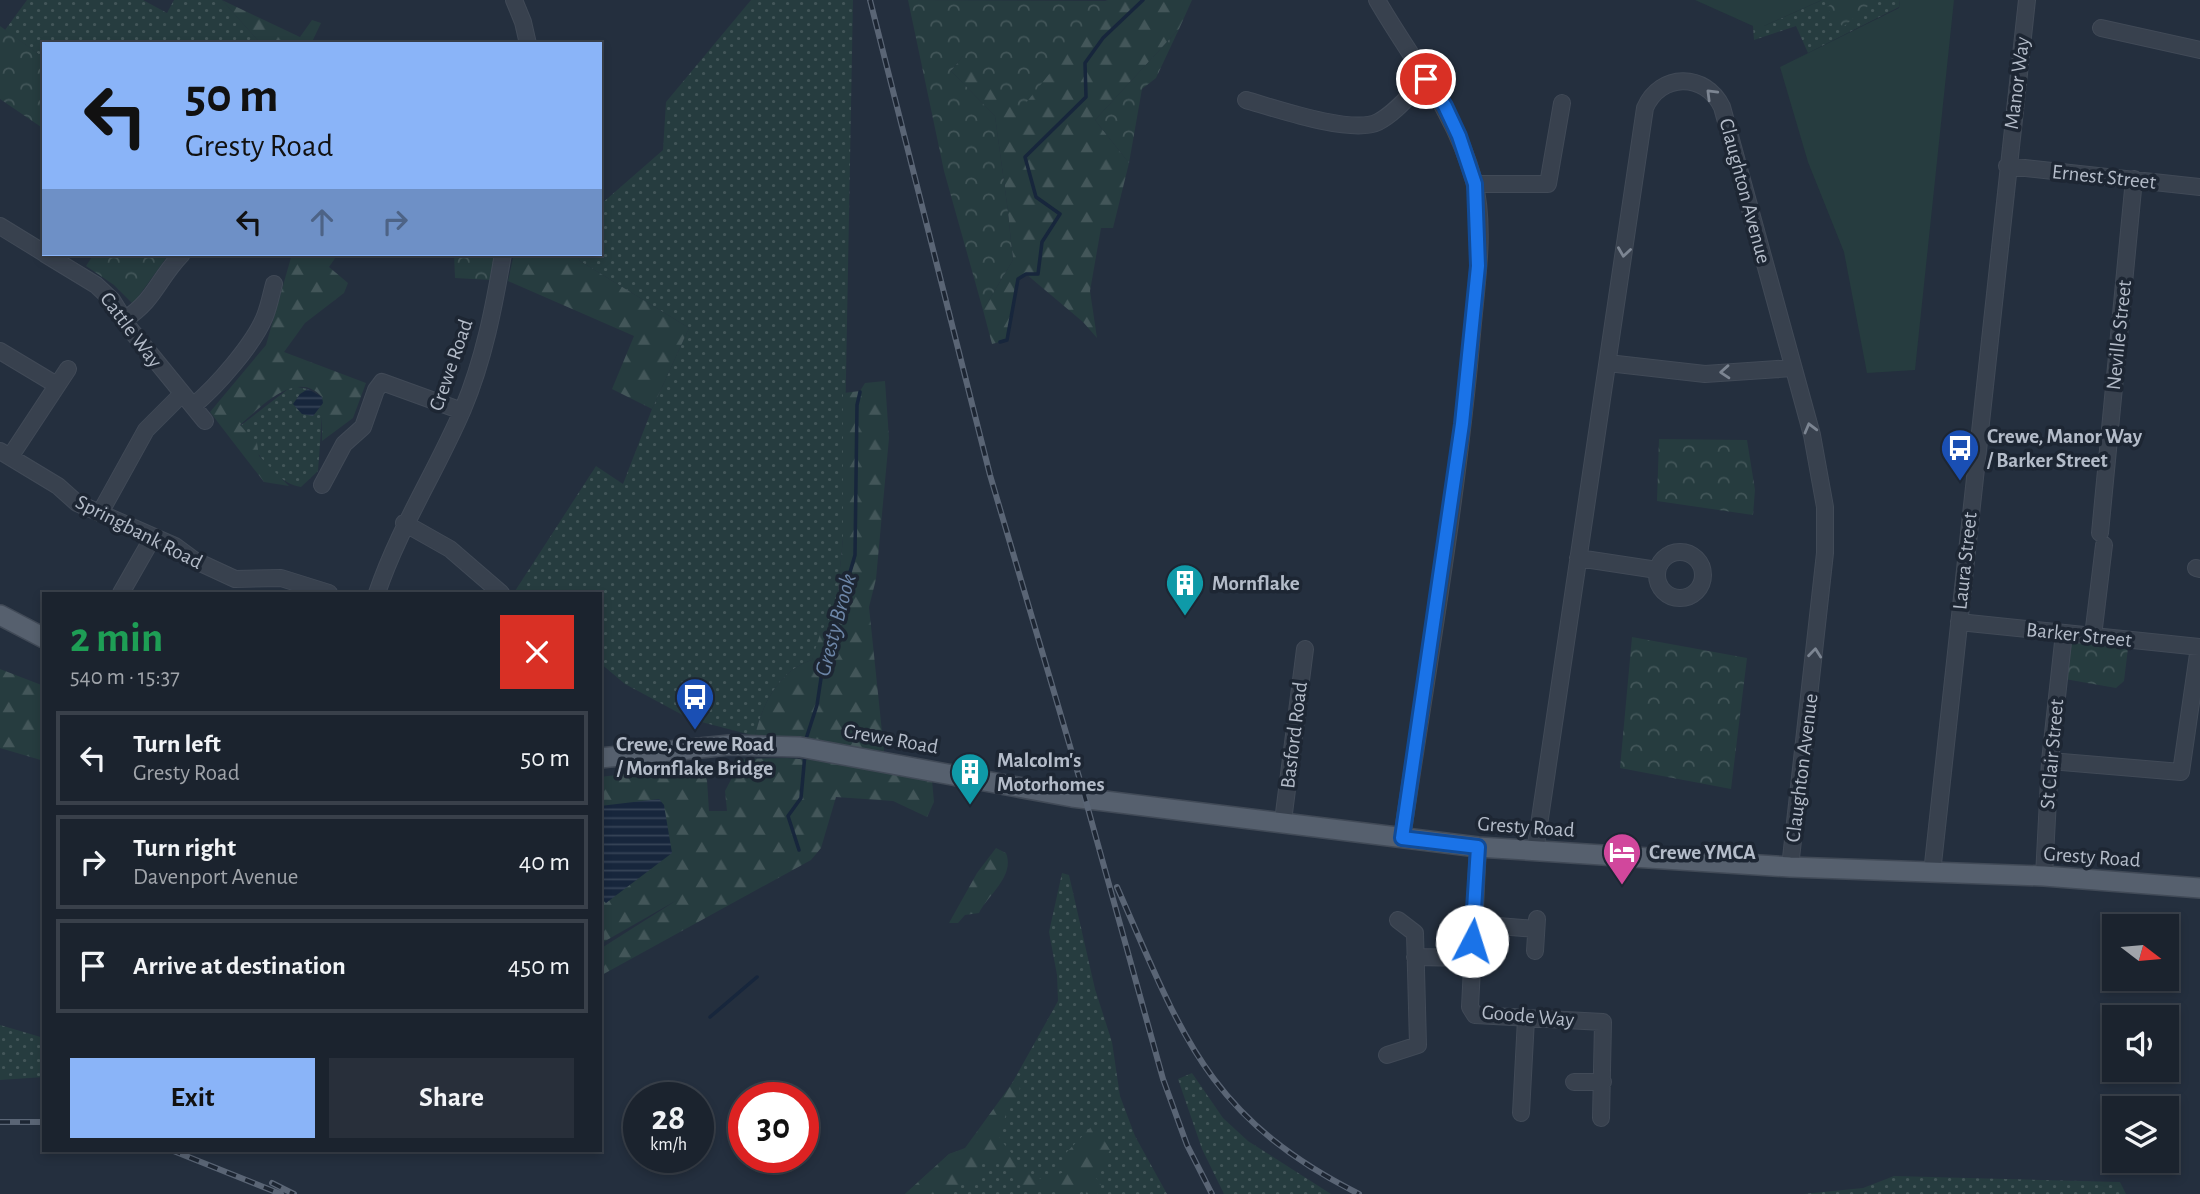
<!DOCTYPE html>
<html lang="en">
<head>
<meta charset="utf-8">
<style>
  body { margin:0; font-family:"Alegreya Sans",sans-serif; background:#282f3a; color:#f1f3f6; height:100vh; display:flex; flex-direction:column; font-size:26px; white-space:nowrap }
  * { box-sizing:border-box; margin:0 }
  p { font-size:23px; color:#a0a4aa }
  .icon { flex:none; width:38px; height:38px; fill:none; stroke:currentColor; stroke-width:2; stroke-linecap:round; stroke-linejoin:round }
  .map { position:relative; flex:1; overflow:hidden }
  .details { position:absolute; left:42px; top:592px; width:560px; height:560px; display:flex; flex-direction:column; background:#1b232e; border-radius:0px; box-shadow:0 4px 10px #0003,0 0 0 2px #39404a }
  .details>* { flex:none }
  .top-card { position:absolute; left:42px; top:42px; width:560px; height:214px; border-radius:0px; box-shadow:0 4px 10px #0003,0 0 0 2px #39404a; background:#8ab4f8; color:#111; overflow:hidden }
  .needle { width:46px; rotate:106deg }
  .fabs { position:absolute; left:2102px; top:914px; display:grid; gap:14px }
  .fabs a { display:grid; place-items:center; width:77px; height:77px; border-radius:0px; background:#1b232e; box-shadow:0 4px 10px #0003,0 0 0 2px #39404a; font-size:35px }
  .speed { position:absolute; left:623px; top:1082px; display:flex; gap:14px; font-size:35px; font-weight:700; text-align:center }
  .speed>* { display:grid; place-content:center; width:91px; height:91px; border-radius:50%; background:#1b232e; box-shadow:0 4px 10px #0003,0 0 0 2px #39404a; line-height:1 }
  .speed small { font-size:18px; font-weight:400 }
  .speed .limit { border:10px solid #d22; background:#fff; color:#111 }
  .pin { position:absolute; display:grid; place-items:center; width:60px; height:60px; color:#fff; margin:-30px; border:4px solid #fff; border-radius:50%; box-shadow:0 2px 7px #0007 }
  .me { position:absolute; width:77px; margin:-38px; rotate:5deg; stroke-linejoin:round; filter:drop-shadow(0 0 5px #0008) }
  .turn { display:flex; align-items:center; gap:24px; height:147px; padding:0 28px; font-size:32px }
  .turn .icon { width:91px; height:91px; stroke-width:2.5 }
  .turn b { display:block; font-size:49px; line-height:60px }
  .lanes { display:flex; align-items:center; height:66px; padding:0 28px; background:#0003; justify-content:center; gap:35px; direction:ltr }
  .lanes .off { opacity:.35 }
  .round { display:grid; place-items:center; flex:none; width:74px; height:74px; border-radius:0px; background:#282f3a }
  .overview { display:flex; align-items:center; justify-content:space-between; height:119px; padding:0 28px }
  h1 { font-size:42px; font-weight:700; line-height:52px; color:#1e9e55 }
  .primary-button { display:flex; gap:14px; margin-top:auto; padding:14px 28px }
  .primary-button a { flex:1; height:80px; border-radius:0px; background:#8ab4f8; color:#111; font-size:28px; font-weight:700; line-height:80px; text-align:center }
  .primary-button a+a { background:#282f3a; color:#f1f3f6 }
  ul { padding:0; list-style:none }
  li { display:flex; align-items:center; gap:21px; height:94px; margin:0 14px 10px; padding:0 14px; border:4px solid #39404a; border-radius:0px }
  li div { flex:1 }
  li b { display:block; font-size:26px }
  li em { font-style:normal }
  .map>svg:first-child { display:block }
  .grass { fill:url(#grass-dots) }
  .forest { fill:url(#forest-firs) }
  .park { fill:url(#park-crowns) }
  .garden { fill:#263c3f }
  .water { fill:url(#water-rules) }
  .lines { fill:none; stroke-linecap:round; stroke-linejoin:round }
  .stream { stroke:#17263c; stroke-width:3.5 }
  .minor-casing { stroke:#414a57; stroke-width:18 }
  .major-casing { stroke:#414a57; stroke-width:22 }
  .minor { stroke:#38414e; stroke-width:16 }
  .major { stroke:#56606e; stroke-width:19 }
  .rail-casing { stroke:#5a6575; stroke-width:6 }
  .rail { stroke:#1d2633; stroke-width:3.5; stroke-dasharray:10; stroke-linecap:butt }
  .oneway { stroke:#7c8592 }
  .route-casing { stroke:#114b97; stroke-width:18 }
  .route { stroke:#1a73e8; stroke-width:12 }
  .labels { text-anchor:middle; dominant-baseline:central; stroke-width:7; stroke-linejoin:round; paint-order:stroke }
  .street-label { font-size:21px; fill:#b4bcc9; stroke:#1d2633 }
  .poi-label { font-size:21px; font-weight:bold; fill:#b4bcc9; stroke:#1d2633; text-anchor:start }
  .water-label { font-size:23px; font-style:italic; fill:#6d86a8; stroke:#1d2633 }
</style>
</head>
<body>
<div class="map">
<svg width="2200" height="1194" viewBox="0 0 2200 1194">
  <defs>
    <pattern id="grass-dots" width="8" height="8" patternUnits="userSpaceOnUse" patternTransform="scale(1.75)"><rect width="8" height="8" fill="#263c3f"/><path d="M2 2h.1M6 6h.1" fill="none" stroke="#435659" stroke-width="1.8" stroke-linecap="round"/></pattern>
    <pattern id="forest-firs" width="22" height="20" patternUnits="userSpaceOnUse" patternTransform="scale(1.75)"><rect width="22" height="20" fill="#263c3f"/><path d="M5 1l3.5 6h-7zM16 11l3.5 6h-7z" fill="#435659"/></pattern>
    <pattern id="park-crowns" width="20" height="18" patternUnits="userSpaceOnUse" patternTransform="scale(1.75)"><rect width="20" height="18" fill="#263c3f"/><path d="M2 6a3 3 0 1 1 6 0M12 15a3 3 0 1 1 6 0" fill="none" stroke="#435659"/></pattern>
    <pattern id="water-rules" width="6" height="5" patternUnits="userSpaceOnUse" patternTransform="scale(1.75)"><rect width="6" height="5" fill="#17263c"/><path d="M0 2.5h6" fill="none" stroke="#364457"/></pattern>
  </defs>
  <rect width="100%" height="100%" fill="#242f3e"/>
  <path class="grass" d="M 27,0 L 143,0 L 167,13 L 174,0 L 222,0 L 261,44 L 44,44 L 44,58 L 5,30 Z
    M 751,0 L 853,0 L 843,538 L 836,610 L 826,624 L 812,660 C 780,670 762,704 755,736 L 690,719 L 625,684 L 600,663 L 600,593 L 515,591 L 596,466 L 623,484 L 652,409 L 689,328 L 580,261 L 576,254 L 600,254 L 600,205 L 663,150 L 666,102 Z
    M 1822,0 L 1900,0 L 1899,7 L 1808,53 L 1796,26 L 1754,40 L 1753,26 L 1764,26 Z
    M 292,386 L 308,389 L 297,398 L 313,416 L 323,403 L 318,471 L 301,487 C 274,483 254,448 240,426 Z
    M 1062,873 L 1069,875 L 1095,989 L 1112,1042 L 1120,1096 L 1135,1136 L 1167,1194 L 905,1194 L 949,1154 L 965,1149 L 978,1133 L 1001,1103 L 1058,1001 L 1057,975 L 1049,932 Z
    M 0,1025 L 44,1038 L 44,1077 L 0,1080 Z
    M 1192,1073 L 1223,1118 L 1248,1141 L 1331,1194 L 1224,1194 L 1202,1149 L 1178,1079 Z
    M 1894,1176 L 2120,1182 L 2126,1194 L 1803,1194 L 1863,1188 Z"/>
  <path class="forest" d="M 222,0 L 300,37 L 312,20 L 321,23 L 311,44 L 261,44 Z
    M 1105,0 L 1192,0 L 1179,29 L 1095,120 L 1129,163 L 1113,228 L 1101,228 L 1090,291 L 1097,338 L 1083,322 L 1026,274 L 1018,279 L 1007,340 L 992,344 L 983,310 L 1013,260 L 1007,204 L 995,116 L 951,71 L 963,56 L 1108,1 Z
    M 292,254 L 338,254 L 329,267 L 348,283 L 344,293 L 305,323 L 284,352 L 366,383 L 353,418 L 322,441 L 322,397 C 296,368 260,408 240,425 L 257,443 L 259,456 L 289,486 L 264,482 L 210,412 L 266,345 Z
    M 514,254 L 576,254 L 580,261 L 689,328 L 652,409 L 612,389 L 634,336 L 508,281 Z
    M 885,381 L 889,438 L 876,579 L 869,607 L 884,751 L 755,736 C 762,704 780,670 812,660 L 821,631 L 836,610 L 843,538 L 843,393 L 860,391 L 865,383 Z
    M 0,669 L 44,686 L 44,761 L 0,748 Z
    M 787,758 L 823,761 L 932,780 L 934,802 L 927,817 L 893,801 L 836,797 L 821,848 L 811,860 L 600,976 L 600,949 L 677,900 L 600,944 L 600,777 L 706,764 L 709,811 L 727,811 L 725,791 L 736,770 L 734,759 Z
    M 996,848 L 1006,853 C 1015,876 989,894 979,913 L 965,915 L 958,923 L 949,923 L 977,873 Z
    M 1013,1082 L 1020,1083 L 1019,1098 L 1008,1107 L 999,1138 L 1029,1174 L 1044,1180 L 1064,1172 L 1064,1155 L 1094,1124 L 1110,1150 L 1100,1171 L 1094,1175 L 1101,1185 L 1097,1194 L 1086,1194 L 1079,1186 L 1072,1194 L 1065,1194 L 1065,1190 C 1051,1191 1032,1193 1019,1184 C 1007,1176 1002,1156 982,1162 L 978,1180 L 961,1185 L 948,1194 L 905,1194 L 949,1154 L 965,1148 Z"/>
  <path class="park" d="M 908,0 L 1108,1 L 1021,109 L 963,56 L 951,71 L 995,116 L 1007,204 L 1013,260 L 983,310 L 944,171 Z
    M 1836,0 L 1875,0 L 1843,27 L 1826,8 Z
    M 0,26 L 44,58 L 44,129 L 0,99 Z
    M 1179,29 L 1156,78 L 1142,89 L 1129,163 L 1095,120 Z
    M 94,254 L 169,254 L 133,304 L 114,285 L 86,266 Z
    M 454,254 L 496,254 L 490,280 L 455,278 Z
    M 1659,439 L 1747,440 L 1755,490 L 1753,515 L 1657,501 Z
    M 2064,633 L 2129,640 L 2124,681 L 2116,688 L 2059,678 Z
    M 1632,637 L 1747,658 L 1731,789 L 1620,768 Z"/>
  <path class="garden" d="M 1695,0 L 1822,0 L 1764,26 L 1753,26 Z
    M 1900,0 L 1954,0 L 1915,370 L 1867,373 L 1844,252 L 1808,162 L 1780,67 L 1899,8 Z"/>
  <path class="water" d="M 308,389 L 322,397 L 323,403 L 313,416 L 302,414 L 293,404 L 300,394 Z
    M 659,799 L 664,805 L 672,853 L 606,903 L 600,898 L 600,806 Z"/>
  <g class="lines">
    <path class="stream" d="M 1000,342 L 1007,340 L 1018,279 L 1026,274 L 1038,274 L 1042,242 L 1060,214 L 1036,197 L 1025,157 L 1086,97 L 1085,63 L 1103,38 L 1143,0
      M 805,742 L 817,705 L 823,665 L 855,555 L 857,405 L 860,392
      M 799,850 L 788,816 L 801,798 L 805,754
      M 710,1017 L 757,977"/>
    <g class="minor-casing">
      <path id="minor" d="M 514,0 L 523,22 L 528,44
        M 1377,0 C 1413,62 1455,111 1474,181 C 1486,229 1476,286 1472,334 C 1457,503 1427,671 1402,838
        M 2101,28 L 2200,50
        M 1246,100 C 1274,108 1352,135 1378,122 C 1396,113 1412,92 1426,79
        M 2007,166 L 2200,187
        M 1475,184 L 1548,184 L 1562,103
        M 0,226 L 44,253
        M 45,254 L 96,285 L 112,300 L 130,329 L 205,421
        M 124,320 C 156,299 157,280 182,254
        M 0,351 L 55,384
        M 1608,363 L 1705,374 L 1793,368
        M 193,406 C 216,387 254,344 265,316 C 269,306 271,295 274,284
        M 0,451 L 58,486 L 77,503 L 175,546 L 194,560 L 235,579 L 281,578 L 329,593
        M 10,457 L 68,369
        M 322,485 L 344,444 L 363,427 L 376,390 L 382,382 L 462,411
        M 100,513 L 146,430 L 181,395
        M 404,523 L 450,549 L 501,593
        M 2100,533 L 2134,179
        M1657 575a23 23 0 1 1 46 0a23 23 0 1 1-46 0Z
        M 1578,558 L 1657,570
        M 2196,568 L 2200,569
        M 121,593 L 153,537
        M 377,593 C 399,528 436,472 463,409 C 484,359 494,307 503,254
        M 1959,622 L 2200,647
        M 2093,636 L 2104,545
        M 2050,761 L 2181,772 L 2199,647
        M 1283,821 L 1305,649
        M 1478,847 L 1470,1007 L 1475,1015 L 1603,1022 L 1601,1118
        M 1535,852 L 1645,108 C 1660,73 1705,72 1722,107 L 1812,435 L 1825,507 L 1825,553 L 1790,867
        M 1932,873 L 2027,0
        M 2044,876 L 2050,761 L 2064,633
        M 1474,924 L 1536,929
        M 1535,951 L 1537,919
        M 1415,957 L 1470,958
        M 1387,1055 L 1418,1045 L 1415,933 L 1398,920
        M 1574,1082 L 1603,1082
        M 1521,1113 L 1526,1019"/>
    </g>
    <g class="major-casing">
      <path id="major" d="M 0,615 L 44,638
        M 600,758 L 730,745 L 800,747 L 1072,797 L 1478,847 L 1790,867 L 2044,876 L 2200,888"/>
    </g>
    <use href="#minor" class="minor"/>
    <use href="#major" class="major"/>
    <g class="rail-casing">
      <path id="rail" d="M 870,0 L 990,475 L 1082,787 L 1163,1079 L 1187,1145 L 1212,1194
        M 1117,887 C 1182,1035 1207,1117 1359,1194
        M 0,1122 L 44,1122
        M 171,1150 L 281,1194
        M 272,1183 L 294,1194"/>
    </g>
    <use href="#rail" class="rail"/>
  </g>
  <defs><path id="oneway-chevron" d="M-2-3.5L2.5 0L-2 3.5" fill="none" stroke-width="1.6" stroke-linecap="round" stroke-linejoin="round" transform="scale(1.75)"/></defs>
  <g class="oneway">
    <use href="#oneway-chevron" transform="translate(1711 94) rotate(-135)"/>
    <use href="#oneway-chevron" transform="translate(1624 252) rotate(98)"/>
    <use href="#oneway-chevron" transform="translate(1725 372) rotate(176)"/>
    <use href="#oneway-chevron" transform="translate(1810 428) rotate(-105)"/>
    <use href="#oneway-chevron" transform="translate(1815 653) rotate(-84)"/>
  </g>
  <g class="lines">
    <g class="route-casing">
      <path id="route" d="M 1426,79 L 1445,106 L 1459,136 L 1475,184 L 1478,266 L 1462,424 L 1402,838 L 1478,847 L 1472,941"/>
    </g>
    <use href="#route" class="route"/>
  </g>
  <defs>
    <g id="bus-pin" transform="scale(2.0125)"><path d="M0 17L-7.5 6A9.5 9.5 0 1 1 7.5 6Z" fill="#1a4fb4" stroke="#1d2633"/><path d="M-5-6H5V4H4V6H2V4H-2V6H-4V4H-5ZM-3.5-4V0h7V-4ZM-3.5 1.2v1.5H-2V1.2ZM2 1.2v1.5H3.5V1.2Z" fill="#fff"/></g>
    <g id="building-pin" transform="scale(2.0125)"><path d="M0 17L-7.5 6A9.5 9.5 0 1 1 7.5 6Z" fill="#0f9aa8" stroke="#1d2633"/><path d="M-4-6H4V6H1V3H-1V6H-4ZM-2.5-4.3h1.7v1.8h-1.7ZM.8-4.3h1.7v1.8H.8ZM-2.5-1h1.7V.8h-1.7ZM.8-1h1.7V.8H.8Z" fill="#fff"/></g>
    <g id="hotel-pin" transform="scale(2.0125)"><path d="M0 17L-7.5 6A9.5 9.5 0 1 1 7.5 6Z" fill="#d1479c" stroke="#1d2633"/><path d="M-6-4.5h1.5V1H6V5H4.5V3h-9V5H-6ZM-4 0a1.8 1.8 0 1 1 3.6 0ZM.5 0V-2.5h3Q6-2.5 6 0Z" fill="#fff"/></g>
  </defs>
  <g fill-rule="evenodd">
    <use href="#bus-pin" x="1960" y="448"/>
    <use href="#building-pin" x="1185" y="583"/>
    <use href="#bus-pin" x="695" y="697"/>
    <use href="#building-pin" x="970" y="772"/>
    <use href="#hotel-pin" x="1622" y="852"/>
  </g>
  <g class="labels">
    <g class="street-label">
      <text transform="translate(2017 83) rotate(-83)">Manor Way</text>
      <text transform="translate(2104 177) rotate(6)">Ernest Street</text>
      <text transform="translate(1745 191) rotate(75)">Claughton Avenue</text>
      <text transform="translate(131 330) rotate(53)">Cattle Way</text>
      <text transform="translate(2119 335) rotate(-84)">Neville Street</text>
      <text transform="translate(451 365) rotate(-71)">Crewe Road</text>
      <text transform="translate(139 532) rotate(27)">Springbank Road</text>
      <text transform="translate(1965 561) rotate(-84)">Laura Street</text>
      <text transform="translate(2079 635) rotate(6)">Barker Street</text>
      <text transform="translate(1294 735) rotate(-83)">Basford Road</text>
      <text transform="translate(891 739) rotate(10)">Crewe Road</text>
      <text transform="translate(2052 754) rotate(-85)">St Clair Street</text>
      <text transform="translate(1802 768) rotate(-83)">Claughton Avenue</text>
      <text transform="translate(1526 827) rotate(4)">Gresty Road</text>
      <text transform="translate(2092 857) rotate(4)">Gresty Road</text>
      <text transform="translate(1528 1016) rotate(5)">Goode Way</text>
    </g>
    <g class="poi-label">
      <text x="1987" y="436">Crewe, Manor Way<tspan x="1987" dy="24">/ Barker Street</tspan></text>
      <text x="1212" y="583">Mornflake</text>
      <text x="695" y="744" text-anchor="middle">Crewe, Crewe Road<tspan x="695" dy="24">/ Mornflake Bridge</tspan></text>
      <text x="997" y="760">Malcolm's<tspan x="997" dy="24">Motorhomes</tspan></text>
      <text x="1649" y="852">Crewe YMCA</text>
    </g>
    <g class="water-label">
      <text transform="translate(836 625) rotate(-75)">Gresty Brook</text>
    </g>
  </g>
</svg>
<div class="fabs">
<a><svg class="needle" viewBox="-14 -14 28 28"><path d="M0-13l5 13h-10z" fill="#e53935"/><path d="M0 13l5-13h-10z" fill="#a0a4aa"/></svg></a>
<a><svg class="icon" aria-label="sound" viewBox="0 0 24 24"><path d="M4 9h4l5-4v14l-5-4H4zM17 9q2 3 0 6"/></svg></a>
<a><svg class="icon" aria-label="layers" viewBox="0 0 24 24"><path d="M12 4l9 5-9 5-9-5zM3 14l9 5 9-5"/></svg></a>
</div>
<div class="speed"><div>28<small>km/h</small></div><div class="limit">30</div></div>
<div class="pin" style="left:1426px;top:79px;background:#d93025"><svg class="icon" aria-label="arrive" viewBox="0 0 24 24"><path d="M6 21V4h12l-3 4 3 4H6"/></svg></div>
<svg class="me" style="left:1472px;top:941px" viewBox="-20 -20 40 40"><circle r="19" fill="#fff"/><path d="M0-13L10 11 0 6-10 11z" fill="#1a73e8"/></svg>
<div class="top-card">
<div class="turn"><svg class="icon" aria-label="left" viewBox="0 0 24 24"><path d="M17 20v-9H6M10 6l-5 5 5 5"/></svg><div><b>50 m</b>Gresty Road</div></div>
<div class="lanes"><svg class="icon" aria-label="left" viewBox="0 0 24 24"><path d="M17 20v-9H6M10 6l-5 5 5 5"/></svg><svg class="icon off" aria-label="ahead" viewBox="0 0 24 24"><path d="M12 20V5M6 11l6-6 6 6"/></svg><svg class="icon off" aria-label="right" viewBox="0 0 24 24"><path d="M7 20v-9h11M14 6l5 5-5 5"/></svg></div>
</div>
<section class="details">
<div class="overview"><div><h1>2 min</h1><p>540 m · 15:37</p></div><a class="round" style="background:#d93025;color:#fff"><svg class="icon" aria-label="close" viewBox="0 0 24 24"><path d="M6 6l12 12M18 6L6 18"/></svg></a></div>
<ul>
<li><svg class="icon" aria-label="left" viewBox="0 0 24 24"><path d="M17 20v-9H6M10 6l-5 5 5 5"/></svg><div><b>Turn left</b><p>Gresty Road</p></div><em>50 m</em></li>
<li><svg class="icon" aria-label="right" viewBox="0 0 24 24"><path d="M7 20v-9h11M14 6l5 5-5 5"/></svg><div><b>Turn right</b><p>Davenport Avenue</p></div><em>40 m</em></li>
<li><svg class="icon" aria-label="arrive" viewBox="0 0 24 24"><path d="M6 21V4h12l-3 4 3 4H6"/></svg><div><b>Arrive at destination</b></div><em>450 m</em></li>
</ul>
<div class="primary-button"><a>Exit</a><a>Share</a></div>
</section>
</div>
</body>
</html>
